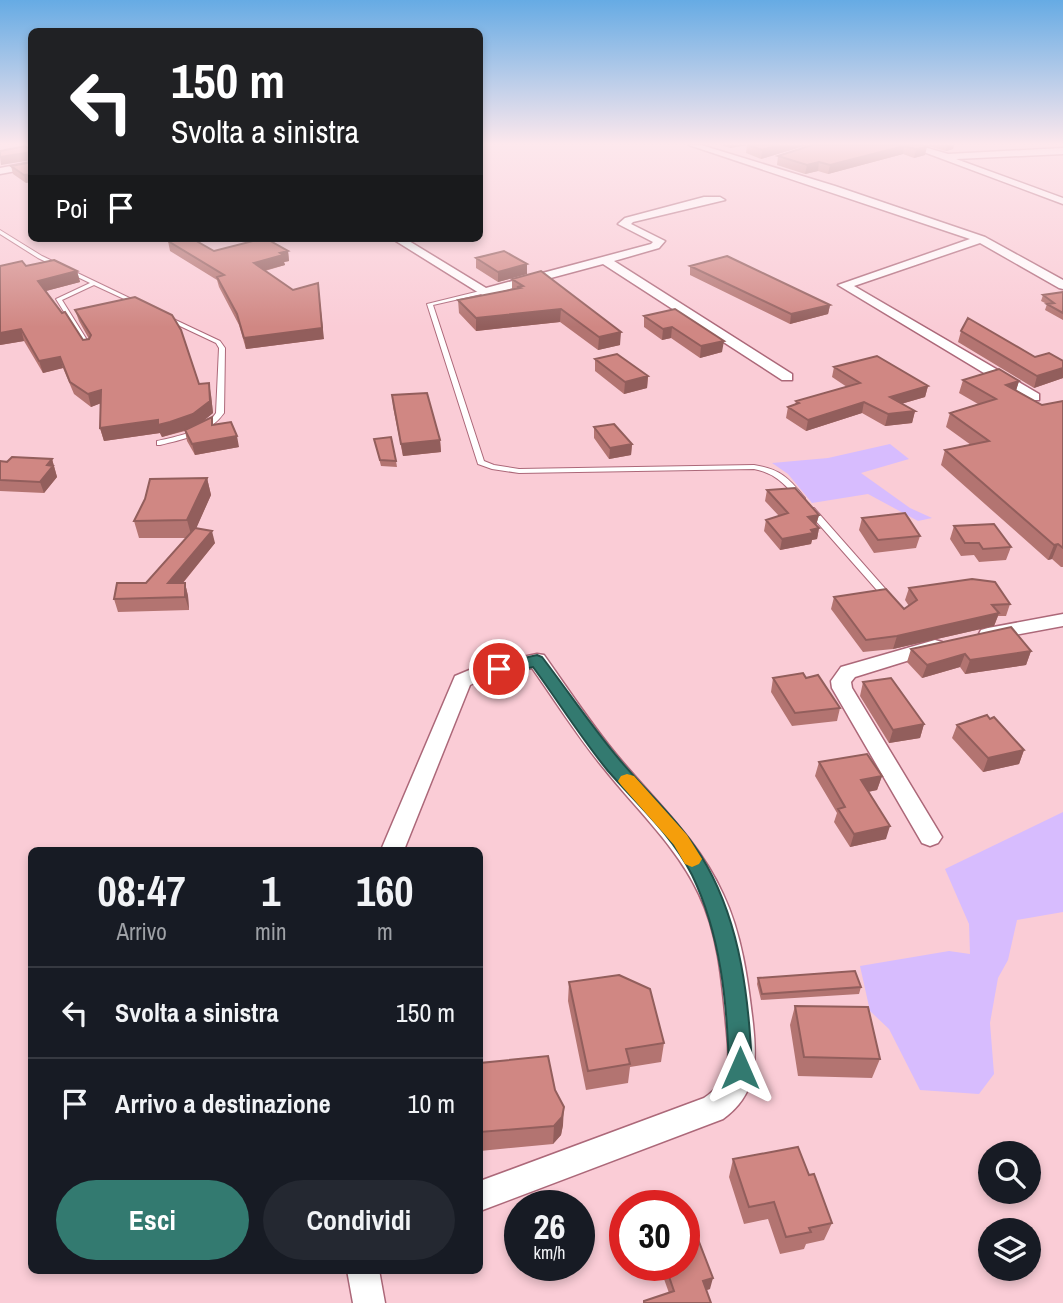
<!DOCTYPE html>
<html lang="it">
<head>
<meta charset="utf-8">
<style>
  body { margin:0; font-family:"Archivo Narrow",sans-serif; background:#242831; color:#f1f3f6; height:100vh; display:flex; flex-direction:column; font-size:26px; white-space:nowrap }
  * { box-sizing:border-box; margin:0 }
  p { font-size:23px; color:#9ea1a6 }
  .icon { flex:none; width:38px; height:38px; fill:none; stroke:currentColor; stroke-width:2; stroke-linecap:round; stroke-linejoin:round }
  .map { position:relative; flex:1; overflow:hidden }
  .side { position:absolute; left:28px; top:847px; width:455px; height:427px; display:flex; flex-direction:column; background:#171b24; border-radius:10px; box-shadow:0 4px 10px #0003 }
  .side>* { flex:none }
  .guide { position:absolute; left:28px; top:28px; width:455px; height:214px; border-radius:10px; box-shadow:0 4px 10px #0003; background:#202124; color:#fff; overflow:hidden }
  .buttons { position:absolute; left:978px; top:1141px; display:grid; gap:14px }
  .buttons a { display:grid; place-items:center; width:63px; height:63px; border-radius:50%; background:#171b24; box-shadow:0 4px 10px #0003; font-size:35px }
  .speed { position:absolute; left:504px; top:1190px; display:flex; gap:14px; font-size:35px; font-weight:700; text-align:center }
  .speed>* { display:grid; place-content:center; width:91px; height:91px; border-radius:50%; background:#171b24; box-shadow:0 4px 10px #0003; line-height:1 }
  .speed small { font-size:18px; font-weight:400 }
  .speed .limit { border:10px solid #d22; background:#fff; color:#111 }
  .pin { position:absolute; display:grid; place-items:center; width:60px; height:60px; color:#fff; margin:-30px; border:4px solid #fff; border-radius:50%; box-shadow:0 2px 7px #0007 }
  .me { position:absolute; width:77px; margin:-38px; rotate:0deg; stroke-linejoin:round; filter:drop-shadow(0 0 5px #0008) }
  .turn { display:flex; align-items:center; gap:24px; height:147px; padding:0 28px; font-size:32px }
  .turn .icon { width:91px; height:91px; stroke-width:2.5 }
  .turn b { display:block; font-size:49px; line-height:60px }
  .then { display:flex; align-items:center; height:66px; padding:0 28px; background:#0003; gap:14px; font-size:26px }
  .eta { display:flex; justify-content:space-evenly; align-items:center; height:119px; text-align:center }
  .eta b { font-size:42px; font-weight:700; line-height:49px }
  .cta { display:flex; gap:14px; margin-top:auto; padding:14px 28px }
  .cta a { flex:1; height:80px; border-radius:42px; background:#337a70; color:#fff; font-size:28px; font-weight:700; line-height:80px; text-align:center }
  .cta a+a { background:#242831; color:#f1f3f6 }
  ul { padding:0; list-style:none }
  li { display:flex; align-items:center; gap:21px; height:91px; padding:0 28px; border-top:2px solid #363941 }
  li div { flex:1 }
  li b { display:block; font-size:26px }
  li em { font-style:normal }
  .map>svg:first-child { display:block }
  .green { fill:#d7bcfe }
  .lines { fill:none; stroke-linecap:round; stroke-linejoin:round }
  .service-casing { stroke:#ac6879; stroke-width:2 }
  .minor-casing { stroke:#ac6879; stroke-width:3 }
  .service { fill:#fff; fill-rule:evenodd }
  .minor { fill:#fff; fill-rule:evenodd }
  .wall { fill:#b37471 }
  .shaded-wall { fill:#925e5c }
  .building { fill:#d08783; stroke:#925e5c; stroke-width:2 }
  .route { fill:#337a70; stroke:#214f49; stroke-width:2 }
  .slow { fill:#f59e0b }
</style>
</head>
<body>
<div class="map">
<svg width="1063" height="1303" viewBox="0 0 1063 1303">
  <rect width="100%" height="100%" fill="#faccd6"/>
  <path class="green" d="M 890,444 L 909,459 L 861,473 L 910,508 L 932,518 L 918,521 L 868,494 L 812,503 L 788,474 L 772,463 L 828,458 Z
    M 1063,812 L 1063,912 L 1017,920 L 1008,960 L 998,978 L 990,1023 L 994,1074 L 979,1094 L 920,1090 L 889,1029 L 870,1011 L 860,966 L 949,951 L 970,954 L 969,924 L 945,869 Z"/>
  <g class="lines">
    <g class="service-casing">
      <path id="service" d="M 0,230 L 42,256 L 142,304 L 137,305 L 94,285 L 62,300 L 92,348 L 87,349 L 56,299 L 90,283 L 38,258 L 0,234 Z
        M 484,290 L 486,291 L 486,293 L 433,305 L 484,461 L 494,465 L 519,469 L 754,465 C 780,469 789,478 805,498 L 804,500 L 798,500 C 785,484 775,473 754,469 L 519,473 L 492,469 L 478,464 L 427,304 Z
        M 163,316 L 167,316 L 220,341 L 225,348 L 224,413 C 208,435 184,439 160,445 L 157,445 L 157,441 C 179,436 203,432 216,413 L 219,348 L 216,343 L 163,318 Z
        M 808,508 L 814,508 L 889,593 L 891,595 L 889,597 L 883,597 L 808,512 Z"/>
    </g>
    <g class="minor-casing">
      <path id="minor" d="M 689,145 L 701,145 L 835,186 L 985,237 L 1063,280 L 1063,289 L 1059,288 L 980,243 L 854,286 L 1039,394 L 1039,400 L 1029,400 L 838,285 L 970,239 Z
        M 905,145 L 917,145 L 948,154 L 1063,148 L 1063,154 L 956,159 L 1063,198 L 1063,204 Z
        M 32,162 L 32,168 L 0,174 L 0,168 Z
        M 704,197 L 720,197 L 725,200 L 633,222 L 631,224 L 665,241 L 659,248 L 614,261 L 792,374 L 792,380 L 782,380 L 603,264 L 484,296 L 391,238 L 404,238 L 486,288 L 651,244 L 653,242 L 618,224 L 625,218 Z
        M 1063,614 L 1063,626 L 988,640 L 981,638 L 979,634 L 981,630 L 988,628 Z
        M 935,640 L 942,642 L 945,646 L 942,650 L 855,677 L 851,682 L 852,688 L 942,837 L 938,843 L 930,846 L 922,843 L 832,688 L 831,681 L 841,667 Z
        M 537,654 L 544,655 C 569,690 592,726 620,759 C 657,803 699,841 723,894 C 742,934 748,980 753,1024 C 757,1062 757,1095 723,1119 L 480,1211 L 480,1181 L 704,1098 C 734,1078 729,1056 726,1023 C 722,980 718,933 699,894 C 677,847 638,811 606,771 C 579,739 556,702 532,668 L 485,678 L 470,685 L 404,850 L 381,850 L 455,676 L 479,666 Z
        M 347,1270 L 379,1270 L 385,1303 L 353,1303 Z"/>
    </g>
    <use href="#service" class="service"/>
    <use href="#minor" class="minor"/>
  </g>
  <path class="wall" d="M 721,145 L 807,145 L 761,159 L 746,153 L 747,145 L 730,148 Z
    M 922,145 L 925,155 L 914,158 L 903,154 L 828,174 L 818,171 L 805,174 L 777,165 L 778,156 Z
    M 925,145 L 954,145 L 953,149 L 946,151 Z
    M 32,162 L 26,183 L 13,174 L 11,166 Z
    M 168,241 L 214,251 L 288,251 L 289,261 L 284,262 L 285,265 L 265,271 L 324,339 L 246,349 L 239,325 L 219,287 L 217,280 L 170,251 Z
    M 476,258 L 527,264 L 527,274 L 498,282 L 476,268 Z
    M 26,266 L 77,271 L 80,282 L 46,291 L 83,340 L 89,339 L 79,321 L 75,310 L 199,384 L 211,395 L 213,413 L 203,421 L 213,425 L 239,447 L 195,455 L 187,441 L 185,431 L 162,437 L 160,433 L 104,441 L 100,428 L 101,403 L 91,407 L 74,394 L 63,368 L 43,373 L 24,341 L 0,345 Z
    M 690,266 L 830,305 L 828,314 L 790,324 L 690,275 Z
    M 512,279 L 620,345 L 598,350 L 560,322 L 476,331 L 459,313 L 458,300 L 512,290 Z
    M 1063,292 L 1063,320 L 1045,310 L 1047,304 L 1041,301 L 1043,295 Z
    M 675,309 L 722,352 L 700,358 L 671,338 L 662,340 L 644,327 L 644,316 Z
    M 961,331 L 1035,357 L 1063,361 L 1063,378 L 1034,388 L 958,342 Z
    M 595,359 L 648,376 L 647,388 L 624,394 L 595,371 Z
    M 834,367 L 928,386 L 925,397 L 901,404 L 915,411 L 912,423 L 885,426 L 862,413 L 806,431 L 786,418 L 788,407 L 795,405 L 796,401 L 847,387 L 832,377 Z
    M 963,380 L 1019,381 L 1016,390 L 1042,405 L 1063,401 L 1063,567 L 1061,567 L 1052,559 L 1048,560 L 941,465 L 945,450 L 971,445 L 946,427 L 950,413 L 978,404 L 959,393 Z
    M 392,395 L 440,440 L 441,452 L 403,456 L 393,407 Z
    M 594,427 L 632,444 L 631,455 L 609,459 L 594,438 Z
    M 374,439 L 396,461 L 397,467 L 381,466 Z
    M 52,459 L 57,477 L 44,493 L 0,491 L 0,461 Z
    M 207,478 L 211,495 L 196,528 L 215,543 L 183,583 L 185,583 L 188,596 L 189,610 L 118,612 L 114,599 L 146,583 L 186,538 L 139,538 L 134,521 Z
    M 767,490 L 819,515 L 816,525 L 819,528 L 817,539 L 812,540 L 811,544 L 780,550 L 764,531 L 766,520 L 779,516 L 765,501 Z
    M 862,518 L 920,536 L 916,548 L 874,553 L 859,530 Z
    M 954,526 L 1011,547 L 1006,560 L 979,562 L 974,555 L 961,556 L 950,539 Z
    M 909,588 L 1010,604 L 1006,616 L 998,616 L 994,626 L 893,649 L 863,652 L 831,609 L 834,597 L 904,609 L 909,606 L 905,600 Z
    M 911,649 L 1031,651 L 1026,665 L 965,674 L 960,667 L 922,678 L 907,662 Z
    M 773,678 L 840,708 L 837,721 L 792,726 L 771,692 Z
    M 863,682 L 924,724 L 920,738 L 889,743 L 860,696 Z
    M 957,725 L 1024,750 L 1019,764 L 983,772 L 952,738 Z
    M 819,762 L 882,776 L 877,790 L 868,792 L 886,839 L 850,847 L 834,822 L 837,813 L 815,776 Z
    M 758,978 L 861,987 L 859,994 L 761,1000 L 757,984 Z
    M 569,982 L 664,1043 L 661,1062 L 630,1067 L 628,1083 L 586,1090 L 568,1001 Z
    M 795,1006 L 880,1059 L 872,1078 L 798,1076 L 790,1025 Z
    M 480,1063 L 563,1125 L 561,1135 L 553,1144 L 480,1151 Z
    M 733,1159 L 809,1175 L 832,1223 L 824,1240 L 806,1244 L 804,1249 L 780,1254 L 768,1219 L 744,1224 L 729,1177 Z
    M 659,1265 L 684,1265 L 710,1289 L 706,1290 L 711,1303 L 643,1303 L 644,1301 L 669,1293 Z"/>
  <path class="shaded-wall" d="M 730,145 L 747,145 L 730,148 Z
    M 779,145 L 807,145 L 761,159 L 762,150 Z
    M 947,145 L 954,145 L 953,149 L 946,151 Z
    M 904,146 L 903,154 L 828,174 L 830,165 Z
    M 927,147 L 925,155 L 914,158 L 916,149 Z
    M 31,152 L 32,160 L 1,165 L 0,157 Z
    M 819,162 L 818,171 L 805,174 L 807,165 Z
    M 32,174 L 32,182 L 26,183 L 24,175 Z
    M 288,251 L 289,261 L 284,262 L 285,265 L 255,273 L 254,263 Z
    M 527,264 L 527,274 L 498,282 L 498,272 Z
    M 77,271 L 80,282 L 42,292 L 38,281 Z
    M 318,283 L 324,339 L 246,349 L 244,338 Z
    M 830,305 L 828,314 L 790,324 L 791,314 Z
    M 561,309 L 560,322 L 476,331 L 476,318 Z
    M 672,327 L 671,338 L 662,340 L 663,329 Z
    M 21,329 L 24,341 L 0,345 L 0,333 Z
    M 621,332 L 620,345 L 598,350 L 599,337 Z
    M 724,341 L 722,352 L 700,358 L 701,346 Z
    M 60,357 L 63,368 L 43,373 L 39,361 Z
    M 1063,368 L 1063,378 L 1034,388 L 1037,376 Z
    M 648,376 L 647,388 L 624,394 L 625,382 Z
    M 1019,381 L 1015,394 L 1006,385 Z
    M 209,383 L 211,395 L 213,413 L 196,427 L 162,437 L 160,433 L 104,441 L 100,428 Z
    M 928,386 L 925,397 L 887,408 L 890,397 Z
    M 101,390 L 104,402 L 91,407 L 88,394 Z
    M 864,402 L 862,413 L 806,431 L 808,420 Z
    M 915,411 L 912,423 L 885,426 L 888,414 Z
    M 237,436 L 239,447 L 195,455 L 192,444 Z
    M 440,440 L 441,452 L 403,456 L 401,444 Z
    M 632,444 L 631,455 L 609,459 L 610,448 Z
    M 52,459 L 57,477 L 44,493 L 40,482 L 47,465 Z
    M 207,478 L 211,495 L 192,538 L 187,520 Z
    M 819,515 L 816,525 L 808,517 Z
    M 819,528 L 817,539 L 812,540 L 811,544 L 780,550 L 782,539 Z
    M 212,531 L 215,543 L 172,596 L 168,583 Z
    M 1058,544 L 1052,559 L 1048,560 L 1054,545 Z
    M 185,583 L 188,596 L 189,610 L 185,597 Z
    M 999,613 L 994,626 L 893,649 L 897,636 Z
    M 1031,651 L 1026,665 L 965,674 L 970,660 Z
    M 965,654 L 960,667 L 922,678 L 927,665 Z
    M 924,724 L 920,738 L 889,743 L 893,730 Z
    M 1024,750 L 1019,764 L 983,772 L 988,758 Z
    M 882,776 L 877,790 L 857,794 L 861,780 Z
    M 890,826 L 886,839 L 850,847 L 854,834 Z
    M 564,1107 L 563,1125 L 561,1135 L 553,1144 L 554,1126 Z
    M 713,1278 L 710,1289 L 700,1292 L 703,1281 Z"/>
  <path class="building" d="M 749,145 L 779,145 L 762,150 Z
    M 812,145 L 922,145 L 927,147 L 916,149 L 904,146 L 830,165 L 819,162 L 807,165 L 778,156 Z
    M 25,146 L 32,151 L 32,154 L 31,152 L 0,157 L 0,151 Z
    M 32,162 L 32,174 L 24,175 L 11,166 Z
    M 170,238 L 191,238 L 214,251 L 265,238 L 288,251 L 280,253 L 283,255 L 254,263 L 293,290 L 318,283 L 322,328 L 244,338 L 237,314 L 217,277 L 224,275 L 168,241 Z
    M 504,251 L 527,264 L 498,272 L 476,258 Z
    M 727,256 L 830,305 L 791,314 L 690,266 Z
    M 54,260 L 77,271 L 38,281 L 62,313 L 65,312 L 83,340 L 89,339 L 91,335 L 75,310 L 135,297 L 172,315 L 181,330 L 199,384 L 209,383 L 210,401 L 193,414 L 170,422 L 158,425 L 158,420 L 100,428 L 101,390 L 88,394 L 70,382 L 60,357 L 39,361 L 21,329 L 0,333 L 0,266 L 22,261 L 26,266 Z
    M 541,271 L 621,332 L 599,337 L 561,309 L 476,318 L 458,300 L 520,288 L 517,287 L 523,286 L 512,279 Z
    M 1063,292 L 1063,313 L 1047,304 L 1054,303 L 1043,295 Z
    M 675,309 L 724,341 L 701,346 L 672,327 L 663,329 L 644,316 Z
    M 968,318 L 1035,357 L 1049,353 L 1063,361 L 1063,368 L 1037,376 L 961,331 Z
    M 617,354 L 648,376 L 625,382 L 595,359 Z
    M 877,356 L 928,386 L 890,397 L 915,411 L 888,414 L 864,402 L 808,420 L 788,407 L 799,403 L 796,401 L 860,383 L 834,367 Z
    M 999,369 L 1019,381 L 1006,385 L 1042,405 L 1063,401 L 1063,548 L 1058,544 L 1054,545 L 945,450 L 989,441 L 950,413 L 996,399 L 963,380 Z
    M 427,393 L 440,440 L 401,444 L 392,395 Z
    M 212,417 L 212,425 L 231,422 L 237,436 L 192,444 L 185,430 Z
    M 614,424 L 632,444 L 610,448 L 594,427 Z
    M 391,437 L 396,461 L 380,460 L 374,439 Z
    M 12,457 L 52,459 L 47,465 L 53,466 L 40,482 L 0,480 L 0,461 L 7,462 Z
    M 207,478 L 187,520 L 134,521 L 145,499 L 150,479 Z
    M 795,488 L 819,515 L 808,517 L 819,528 L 811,530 L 813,533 L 782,539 L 766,520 L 788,513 L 767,490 Z
    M 905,513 L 920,536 L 878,540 L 862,518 Z
    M 994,524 L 1011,547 L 983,549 L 979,543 L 965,543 L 954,526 Z
    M 195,528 L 212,531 L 168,583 L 185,583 L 185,597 L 114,599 L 117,583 L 146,583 Z
    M 972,579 L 995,582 L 1010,604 L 992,605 L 999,613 L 897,636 L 866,640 L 834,597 L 886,589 L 904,609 L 917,600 L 909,588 Z
    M 1011,627 L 1031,651 L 970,660 L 965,654 L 927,665 L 911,649 Z
    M 803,673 L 806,678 L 818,675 L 840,708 L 795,713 L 773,678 Z
    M 891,678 L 924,724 L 893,730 L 863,682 Z
    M 987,715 L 990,719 L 994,717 L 1024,750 L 988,758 L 957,725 Z
    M 867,754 L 882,776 L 861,780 L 890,826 L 854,834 L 838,809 L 845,807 L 819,762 Z
    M 855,971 L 861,987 L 762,994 L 758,978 Z
    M 619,975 L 650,989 L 664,1043 L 626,1049 L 630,1064 L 588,1071 L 569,982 Z
    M 795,1006 L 868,1007 L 880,1059 L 804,1057 Z
    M 548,1056 L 555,1090 L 564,1107 L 562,1117 L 554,1126 L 480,1132 L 480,1063 Z
    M 798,1147 L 809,1175 L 814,1174 L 832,1223 L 809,1228 L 811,1232 L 786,1237 L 774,1202 L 749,1207 L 733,1159 Z
    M 689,1216 L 713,1278 L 703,1281 L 711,1303 L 644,1303 L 644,1301 L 674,1291 L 665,1265 L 684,1265 L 684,1217 Z"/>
  <linearGradient id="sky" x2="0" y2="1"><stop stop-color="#66abe4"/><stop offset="0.44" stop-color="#fde8ed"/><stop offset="1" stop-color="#fde8ed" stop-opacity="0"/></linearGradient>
  <rect width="1063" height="327" fill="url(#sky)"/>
  <path class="route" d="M 537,655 L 542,657 C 568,691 592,727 619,759 C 649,795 684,825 707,866 C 741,927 749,1000 752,1068 L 748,1075 L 740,1079 L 732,1075 L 729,1068 C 727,1003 721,935 692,875 C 672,835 637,804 608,771 C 581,738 558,701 533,667 L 499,674 L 490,669 L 493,665 Z"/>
  <path class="slow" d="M 627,774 L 634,776 L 687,835 L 702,859 L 699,864 L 692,867 L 685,864 L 674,845 L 621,785 L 618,781 L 621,776 Z"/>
</svg>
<div class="buttons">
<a><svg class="icon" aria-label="search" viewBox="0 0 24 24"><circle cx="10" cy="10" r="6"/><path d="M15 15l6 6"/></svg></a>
<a><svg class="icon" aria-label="layers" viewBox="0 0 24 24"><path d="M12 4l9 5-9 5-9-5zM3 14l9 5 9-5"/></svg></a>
</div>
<div class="speed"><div>26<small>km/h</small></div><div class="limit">30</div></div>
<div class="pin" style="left:499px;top:669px;background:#d93025"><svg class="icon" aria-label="arrive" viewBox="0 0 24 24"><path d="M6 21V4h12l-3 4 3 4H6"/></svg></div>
<svg class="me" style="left:740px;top:1068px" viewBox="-20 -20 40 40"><path d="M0-17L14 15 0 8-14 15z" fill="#337a70" stroke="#fff" stroke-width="4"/></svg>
<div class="guide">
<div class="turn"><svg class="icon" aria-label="left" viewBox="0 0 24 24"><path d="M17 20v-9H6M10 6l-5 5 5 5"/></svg><div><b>150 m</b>Svolta a sinistra</div></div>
<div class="then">Poi<svg class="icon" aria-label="arrive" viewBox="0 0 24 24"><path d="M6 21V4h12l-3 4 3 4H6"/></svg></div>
</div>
<section class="side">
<div class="eta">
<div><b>08:47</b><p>Arrivo</p></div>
<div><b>1</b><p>min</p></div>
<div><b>160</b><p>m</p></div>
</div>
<ul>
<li><svg class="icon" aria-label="left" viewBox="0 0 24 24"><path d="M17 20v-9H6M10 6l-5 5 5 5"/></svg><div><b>Svolta a sinistra</b></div><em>150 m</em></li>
<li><svg class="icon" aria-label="arrive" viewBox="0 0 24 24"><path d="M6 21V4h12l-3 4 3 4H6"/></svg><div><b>Arrivo a destinazione</b></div><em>10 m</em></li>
</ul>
<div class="cta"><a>Esci</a><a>Condividi</a></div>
</section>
</div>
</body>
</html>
